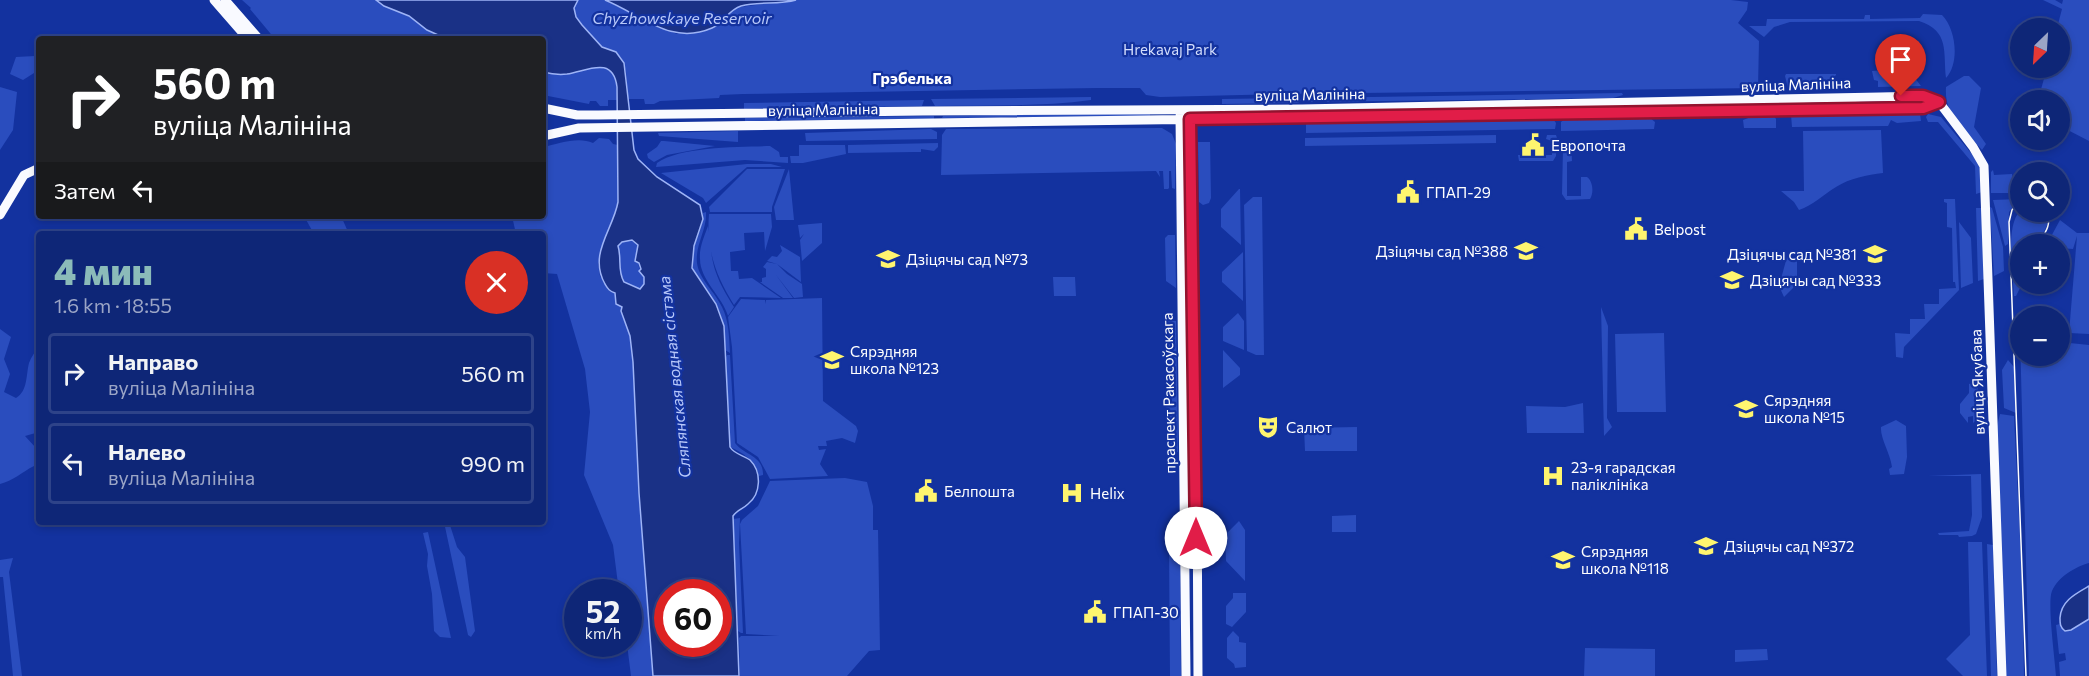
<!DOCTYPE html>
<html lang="ru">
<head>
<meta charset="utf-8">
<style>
  body { margin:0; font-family:Commissioner,sans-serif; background:#172e7c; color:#f1f3f6; height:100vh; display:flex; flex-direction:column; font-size:22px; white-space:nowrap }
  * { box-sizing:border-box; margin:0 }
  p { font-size:20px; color:#9ba5c6 }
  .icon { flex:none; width:33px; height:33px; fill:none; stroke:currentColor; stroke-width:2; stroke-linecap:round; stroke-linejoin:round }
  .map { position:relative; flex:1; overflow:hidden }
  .drawer { position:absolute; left:36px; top:231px; width:510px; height:294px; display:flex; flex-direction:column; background:#0e2677; border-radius:6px; box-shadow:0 3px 9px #0003,0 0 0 2px #2e4389 }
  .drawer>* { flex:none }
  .hud { position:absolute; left:36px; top:36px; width:510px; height:183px; border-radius:6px; box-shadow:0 3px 9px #0003,0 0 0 2px #2e4389; background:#202124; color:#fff; overflow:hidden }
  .needle { width:39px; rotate:205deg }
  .controls { position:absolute; left:2010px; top:18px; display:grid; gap:12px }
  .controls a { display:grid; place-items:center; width:60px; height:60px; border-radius:50%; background:#0e2677; box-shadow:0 3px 9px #0003,0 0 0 2px #2e4389; font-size:30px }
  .speed { position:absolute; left:564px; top:579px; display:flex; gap:12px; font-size:30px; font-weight:700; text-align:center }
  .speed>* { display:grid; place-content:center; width:78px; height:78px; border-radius:50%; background:#0e2677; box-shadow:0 3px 9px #0003,0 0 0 2px #2e4389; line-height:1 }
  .speed small { font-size:15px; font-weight:400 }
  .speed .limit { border:9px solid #d22; background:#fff; color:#111 }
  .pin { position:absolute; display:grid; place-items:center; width:51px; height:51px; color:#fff; margin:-62px -26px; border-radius:50% 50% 50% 0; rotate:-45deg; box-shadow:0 0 6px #0007 }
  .pin .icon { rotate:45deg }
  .me { position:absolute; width:66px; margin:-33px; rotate:0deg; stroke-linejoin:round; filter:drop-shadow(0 0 4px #0008) }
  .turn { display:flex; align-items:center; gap:21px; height:126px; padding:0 18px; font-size:27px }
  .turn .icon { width:78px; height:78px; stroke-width:2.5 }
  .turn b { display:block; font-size:42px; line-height:51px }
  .then { display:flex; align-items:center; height:57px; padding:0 18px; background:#0003; gap:12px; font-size:22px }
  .round { display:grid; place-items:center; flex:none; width:63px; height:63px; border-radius:32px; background:#172e7c }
  .headline { display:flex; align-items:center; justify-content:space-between; height:102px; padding:0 18px }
  h1 { font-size:36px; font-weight:800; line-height:45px; color:#8bbbb9 }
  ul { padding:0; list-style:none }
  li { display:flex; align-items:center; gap:18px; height:81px; margin:0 12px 9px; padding:0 6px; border:3px solid #2e4389; border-radius:6px }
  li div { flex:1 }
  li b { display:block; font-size:22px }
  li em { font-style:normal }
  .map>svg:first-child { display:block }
  .green { fill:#2a4dbe }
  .water { fill:#1a3186; stroke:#9eb4f7; stroke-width:1.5; fill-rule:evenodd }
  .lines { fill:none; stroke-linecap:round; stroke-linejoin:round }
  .major { stroke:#f9faff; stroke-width:9 }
  .tram { stroke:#fff; stroke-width:1.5 }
  .route-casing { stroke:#92132f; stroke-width:15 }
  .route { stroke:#e11d48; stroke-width:10 }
  .labels { text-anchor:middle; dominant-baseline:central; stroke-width:4.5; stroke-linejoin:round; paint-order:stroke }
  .park-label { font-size:15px; fill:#d4defd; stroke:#13329f }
  .street-label { font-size:15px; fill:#fff; stroke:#13329f }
  .poi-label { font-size:15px; fill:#fff; stroke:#13329f; text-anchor:start }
  .water-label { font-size:16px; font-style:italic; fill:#b8c8fa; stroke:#13329f }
  .neighbourhood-label { font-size:16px; font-weight:bold; fill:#fff; stroke:#13329f }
</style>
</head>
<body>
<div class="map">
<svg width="2089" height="676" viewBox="0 0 2089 676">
  <rect width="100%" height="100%" fill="#13329f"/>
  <path class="green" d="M 242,0 L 376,0 C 386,9 399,11 410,17 C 423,24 433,34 447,39 L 275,39 L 250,9 L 251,8 Z
    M 578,0 L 605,0 L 662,28 L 677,34 L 721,22 L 731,11 L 740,7 L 796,0 L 1731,0 L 1748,2 L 1747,10 L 1738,23 L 1759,41 L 1758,88 L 1279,94 L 1160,97 L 1146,95 L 1140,88 L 1097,88 L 743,94 L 720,95 L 719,98 L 660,101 L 654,104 L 645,104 L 644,99 L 628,99 L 626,72 L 622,59 L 616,52 L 602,47 L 582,25 L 576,17 L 574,8 Z
    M 2043,0 L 2055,0 L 2062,4 L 2063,0 L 2089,0 L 2089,141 L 2060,126 L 2060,100 L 2038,100 L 2047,68 L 2060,68 L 2060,28 L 2057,28 L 2062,9 Z
    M 1923,14 L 1942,15 C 1956,29 1960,63 1946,78 C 1943,52 1950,31 1919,21 L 1790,22 L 1774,27 L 1764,37 L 1749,26 L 1766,26 L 1767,19 L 1864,19 L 1865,15 L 1870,15 L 1870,19 L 1920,18 Z
    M 39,47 L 39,73 L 34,73 L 23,80 L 10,74 L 16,57 L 35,56 Z
    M 591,68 C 616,65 617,80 617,100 L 608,100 L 608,106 L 600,106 L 596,101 L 590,101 L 589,104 L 543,95 L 543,72 L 566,74 Z
    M 1883,70 L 1884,73 L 1911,73 L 1921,86 L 1878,87 L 1878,81 L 1874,80 L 1872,71 Z
    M 1786,74 L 1836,74 L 1836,75 L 1824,87 L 1788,88 L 1785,76 Z
    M 1964,76 L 1969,76 L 1981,88 L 1974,127 L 1986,144 L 1982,150 C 1964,129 1944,116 1946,87 Z
    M 0,87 L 17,92 L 13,130 L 0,150 Z
    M 1622,93 L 1623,95 L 1613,98 L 1307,102 L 1310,98 Z
    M 1091,97 L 1091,100 C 1039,107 987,105 935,106 L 931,99 Z
    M 1299,98 L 1301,100 L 1298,103 L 1222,104 L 1222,99 Z
    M 924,100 L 922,106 L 744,109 L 744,103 Z
    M 1150,113 L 1150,116 L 942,118 L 943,116 Z
    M 1920,114 L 1921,121 L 1897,123 L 1891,120 L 1888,126 L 1792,127 L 1791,115 Z
    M 1928,114 L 1941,117 L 1981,165 L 1982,192 L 1976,194 L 1975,166 L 1938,122 L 1928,122 L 1926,117 Z
    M 934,116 L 934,119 L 745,121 L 745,118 Z
    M 1774,116 L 1776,119 L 1776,128 L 1744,128 L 1743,120 L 1751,117 Z
    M 1649,117 L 1655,122 L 1654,129 L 1561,131 L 1561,122 L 1566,118 Z
    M 1553,119 L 1556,123 L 1555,129 L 1306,133 L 1306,124 L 1310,123 Z
    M 1162,128 L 1172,134 L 1176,144 L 1175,189 L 1172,188 L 1171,171 L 1169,171 L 1169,188 L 1168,189 L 1164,189 L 1163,171 L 1159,171 L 1160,177 L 1156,171 L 941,175 L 942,135 L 946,129 Z
    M 931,129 L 937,132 L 937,139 L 806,141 L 805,133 Z
    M 1881,130 L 1883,173 C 1867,175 1850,178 1836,187 C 1823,195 1813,205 1799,210 L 1794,202 L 1781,191 L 1804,191 L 1803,131 Z
    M 738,131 L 738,142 L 659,136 L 658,133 Z
    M 1496,135 L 1496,143 L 1305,146 L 1305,138 Z
    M 1547,135 L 1556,135 L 1557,138 L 1556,156 L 1553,161 L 1519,161 L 1518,155 L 1552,155 L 1552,141 L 1546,139 Z
    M 599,138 L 609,139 L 613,144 L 618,145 L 618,202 L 598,264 L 600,276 L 608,290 L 615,293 L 616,300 L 622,308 L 621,311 L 630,336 L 633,362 L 639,493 L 653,676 L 631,676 L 627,644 L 628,644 L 628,592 L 619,592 L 613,545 L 584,475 L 590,412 L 585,369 L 557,274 L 543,273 L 543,234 L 516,234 L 512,216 L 543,216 L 543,147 C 558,144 578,136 593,143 Z
    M 661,141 L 664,141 L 715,146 L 667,155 L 654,162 L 648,158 L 647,154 L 657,147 Z
    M 1198,142 L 1210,142 L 1211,198 L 1209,203 L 1203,205 L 1199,202 Z
    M 938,143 L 938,147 L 934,151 L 921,149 L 921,152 L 914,152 L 848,153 L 848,145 Z
    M 1571,144 L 1572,161 L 1567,162 L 1567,196 L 1581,196 L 1581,177 L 1587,177 C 1593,181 1594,193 1590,199 L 1566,200 L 1562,194 L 1563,148 Z
    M 799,145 L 845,145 L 846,154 L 803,163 L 791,163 L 790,156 L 799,156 Z
    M 770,146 L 779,152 L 780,157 L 788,157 L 788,163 L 745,160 L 656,167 L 657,163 C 680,146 741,147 770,146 Z
    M 747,164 L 771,164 L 782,167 L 747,167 L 706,203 L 703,198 L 661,173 Z
    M 747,169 L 785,169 L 772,207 L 772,212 L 710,212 L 709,207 Z
    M 789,169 L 794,220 L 776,220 L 774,207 Z
    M 1993,170 L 1994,175 L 2012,174 L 2014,193 L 1991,193 L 1991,172 Z
    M 1239,189 L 1240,189 L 1241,245 L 1221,227 L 1221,209 Z
    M 1253,197 L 1262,197 L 1264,355 L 1256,355 L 1247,351 L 1244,205 Z
    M 1944,199 L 1955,199 L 1959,290 L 1904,347 L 1903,358 L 1896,357 L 1895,333 L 1910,334 L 1910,319 L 1925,319 L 1924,304 L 1939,304 L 1939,289 L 1956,288 L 1955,282 L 1953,282 L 1952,228 L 1947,227 L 1947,203 L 1944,202 Z
    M 2019,199 L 2020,200 L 2009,212 L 2008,244 L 2005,246 L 1993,200 Z
    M 1990,207 L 1992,208 L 2003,247 L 2004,271 L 1994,276 Z
    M 1976,208 L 1982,208 L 1984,279 L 1978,281 Z
    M 2020,211 L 2045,212 L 2048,224 L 2037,244 L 2020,244 L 2022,284 L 2016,296 L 2014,296 C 2013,274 2005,226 2020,211 Z
    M 706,212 C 707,230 695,245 697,263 C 699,279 715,292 722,307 C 729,321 729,337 730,353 L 725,350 C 725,331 723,312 711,296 C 705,288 696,279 693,268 C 688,249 704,232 703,213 Z
    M 709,214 L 771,214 L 772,227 L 765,251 L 764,232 L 744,233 L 745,250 L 730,252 L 731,271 L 738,271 L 739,279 L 752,278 L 781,298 L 740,297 L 734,305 C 716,276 706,250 709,214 Z
    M 304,216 L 341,216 L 349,234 L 314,234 Z
    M 2060,220 L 2077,233 L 2089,233 L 2089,334 L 2069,333 L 2077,236 L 2073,249 L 2060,248 L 2060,244 L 2047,244 Z
    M 1959,222 L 1971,238 L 1973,283 L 1961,288 Z
    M 822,223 L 822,243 L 802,261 L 800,240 L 804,234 L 800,238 L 798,225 Z
    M 708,226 C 712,264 713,274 734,307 L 728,316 C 722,296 700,280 700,259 C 699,248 704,237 708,226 Z
    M 1168,235 L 1175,235 L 1176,288 L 1166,281 L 1165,238 Z
    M 632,240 L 638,245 L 637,257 L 639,267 L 644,277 L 644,284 L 640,289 L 624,282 C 617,270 622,258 618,246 L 622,242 Z
    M 780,245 L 800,257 L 801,282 L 777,264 L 787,274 L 802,284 L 803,297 L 794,298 L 776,275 L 793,298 L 783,298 L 760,282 L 762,282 L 762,278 L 766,277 L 766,269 L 763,267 L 767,262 L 777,264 L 767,261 L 772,256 L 777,257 L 782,251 Z
    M 1243,252 L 1243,301 L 1222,282 L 1222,272 Z
    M 1787,257 L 1797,260 L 1797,284 L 1784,297 L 1779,286 Z
    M 1053,277 L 1075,277 L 1076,296 L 1054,296 Z
    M 822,298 L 823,401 L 856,426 L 858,431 L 855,443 L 842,438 L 826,441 L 827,446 L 818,446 L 819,450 L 826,449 L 820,464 L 828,476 L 770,479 L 758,457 L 737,443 L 732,347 L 728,317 L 741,299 L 765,300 L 765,304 L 766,300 Z
    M 1601,307 L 1608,326 L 1607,418 L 1612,427 L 1604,436 Z
    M 1238,313 L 1244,321 L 1244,350 L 1223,341 L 1223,327 Z
    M 1165,320 L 1176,321 L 1178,452 L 1175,452 L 1167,441 Z
    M 0,329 L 11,337 L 4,359 L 10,374 L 4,392 L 16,398 C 28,391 26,374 29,363 C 31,357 36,351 39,345 L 39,432 L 25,436 L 36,448 L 34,466 C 22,472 13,481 0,484 Z
    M 1664,333 L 1666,412 L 1617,412 L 1615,334 Z
    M 2020,336 L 2020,356 L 2060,356 L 2060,342 L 2089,345 L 2089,563 C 2075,567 2058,577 2052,591 C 2047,602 2055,660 2056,676 L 2029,676 Z
    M 1223,350 L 1240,368 L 1240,375 L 1223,388 Z
    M 727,355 L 730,355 L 735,443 C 744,455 764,456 763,475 L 759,476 C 755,460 743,453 730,447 L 726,357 Z
    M 2008,360 L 2014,367 L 2016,413 L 2004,408 L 2002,370 Z
    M 1972,383 L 1978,386 L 1978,402 L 1972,409 L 1978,418 L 1973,423 L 1973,416 L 1968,417 L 1968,423 L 1960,413 L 1960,404 L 1969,393 L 1969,384 Z
    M 1583,403 L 1584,433 L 1527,433 L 1526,406 L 1565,407 Z
    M 2000,414 L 2014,416 L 2022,579 L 2024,676 L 2005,676 L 1996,430 Z
    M 1896,420 L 1906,426 L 1907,457 L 1904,474 L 1890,475 L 1889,469 L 1892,467 C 1890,453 1880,438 1881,427 Z
    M 1357,427 L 1357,451 L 1305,451 L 1304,428 Z
    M 1981,474 L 1982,517 L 1976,534 L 1972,536 L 1959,537 L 1958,535 L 1939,535 L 1938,533 L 1969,531 L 1972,515 L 1971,476 L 1928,476 Z
    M 845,478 L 867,482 L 873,506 L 873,530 L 878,530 L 880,650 L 869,651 L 847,676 L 740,676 L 739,638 L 741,636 L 779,636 L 746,634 L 740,524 L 742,520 L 758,506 L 770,481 Z
    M 1356,515 L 1356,532 L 1332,532 L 1332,516 Z
    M 740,518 L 739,543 L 743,633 L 741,633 L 738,631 L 733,519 Z
    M 1239,521 L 1245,530 L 1245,581 L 1226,561 L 1225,535 Z
    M 444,522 L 449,522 L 457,547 L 465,557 L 475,631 L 471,637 L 468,635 Z
    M 428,532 L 451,638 L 440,637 L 434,631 L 432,594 L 427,566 L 428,554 L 423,533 Z
    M 1968,542 L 1982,542 L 1987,676 L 1963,676 L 1946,659 L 1970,635 Z
    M 1987,544 L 1993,545 L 1997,676 L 1991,676 Z
    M 1169,548 L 1180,548 L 1181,676 L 1170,676 Z
    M 13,558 L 9,572 L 22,676 L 13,676 L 3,577 L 0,577 L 0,560 Z
    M 1233,593 L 1246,593 L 1246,612 L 1232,627 L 1226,624 L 1226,606 L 1233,598 Z
    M 2089,619 L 2089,676 L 2060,676 L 2059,662 L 2066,660 L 2065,653 L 2059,654 L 2056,625 L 2060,624 L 2063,630 L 2068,631 Z
    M 1233,631 L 1239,637 L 1239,642 L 1246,643 L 1246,667 L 1235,668 L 1234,664 L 1227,658 L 1227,638 Z
    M 1585,648 L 1655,649 L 1655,676 L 1584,676 Z
    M 1767,649 L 1768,660 L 1735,662 L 1735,650 Z"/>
  <path class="water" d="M 376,0 L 578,0 L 574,8 L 576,17 L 582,25 L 602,47 L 616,52 L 624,63 L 634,150 L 638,159 L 657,177 L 700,205 L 703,219 L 694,246 L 692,268 L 716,304 L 724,326 L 730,447 C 734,454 743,455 750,460 C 762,472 761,494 748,504 C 743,509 737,510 733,516 L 739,676 L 653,676 L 639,493 L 633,362 L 630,336 L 621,311 L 622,307 L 616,304 L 615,293 C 609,291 608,289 605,284 C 588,254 613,230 618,202 L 617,87 C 613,55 587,71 567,74 C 559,75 551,74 543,72 L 543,39 L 447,39 L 427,30 L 409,16 L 384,6 ZM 632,240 L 638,245 L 635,261 L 639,263 L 641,269 L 639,271 L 644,277 L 644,284 L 640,289 L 624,282 C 617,270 622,258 618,246 L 622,242 ZM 668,592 L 718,592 L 718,644 L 668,644 Z
    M 605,0 L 796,0 C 778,5 759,1 741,6 C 728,10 724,23 712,28 C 671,46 642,15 605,0 Z
    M 2089,586 L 2089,619 L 2071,630 L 2065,631 C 2060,627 2060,624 2060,618 C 2061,601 2075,594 2089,586 Z"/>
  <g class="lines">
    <path class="major" d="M 214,0 L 248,39
      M 225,0 L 259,39
      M 1939,102 L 1973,147 L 1984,166 L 2002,676
      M 543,108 L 577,115 L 598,115 L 923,111 L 1302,109 L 1880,97 L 1923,96 L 1939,102
      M 1189,114 L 1197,477 L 1198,676
      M 1180,116 L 1186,676
      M 543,136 L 579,128 L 1777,111 L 1923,108 L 1939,102
      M 0,215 L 24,175 L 39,168"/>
    <path class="tram" d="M 2020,201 L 2012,210 L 2009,222 L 2026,676
      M 2038,244 C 2045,233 2052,225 2047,212
      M 2021,287 L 2022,284"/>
  </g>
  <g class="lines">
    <g class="route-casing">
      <path id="route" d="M 1196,538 L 1190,119 L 1923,108 L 1939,102 L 1923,96 L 1901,96"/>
    </g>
    <use href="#route" class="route"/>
  </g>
  <defs>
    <g id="civic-bare" transform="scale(1.8)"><path d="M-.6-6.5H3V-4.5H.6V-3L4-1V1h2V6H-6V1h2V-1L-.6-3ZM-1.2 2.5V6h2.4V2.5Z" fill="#fff56f" stroke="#13329f" stroke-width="2.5" paint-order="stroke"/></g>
    <g id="school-bare" transform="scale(1.8)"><path d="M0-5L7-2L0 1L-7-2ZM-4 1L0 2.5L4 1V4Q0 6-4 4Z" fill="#fff56f" stroke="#13329f" stroke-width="2.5" paint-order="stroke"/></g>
    <g id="theatre-bare" transform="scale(1.8)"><path d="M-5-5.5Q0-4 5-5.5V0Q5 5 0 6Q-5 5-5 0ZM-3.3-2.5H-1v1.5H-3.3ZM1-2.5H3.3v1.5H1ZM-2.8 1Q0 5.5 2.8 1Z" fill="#fff56f" stroke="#13329f" stroke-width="2.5" paint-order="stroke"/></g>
    <g id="hospital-bare" transform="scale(1.8)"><path d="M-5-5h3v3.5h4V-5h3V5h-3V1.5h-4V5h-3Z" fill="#fff56f" stroke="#13329f" stroke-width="2.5" paint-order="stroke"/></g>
  </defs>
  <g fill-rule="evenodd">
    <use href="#civic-bare" x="1533" y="145"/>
    <use href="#civic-bare" x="1408" y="192"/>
    <use href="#civic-bare" x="1636" y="229"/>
    <use href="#school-bare" x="1526" y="251"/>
    <use href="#school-bare" x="1875" y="254"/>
    <use href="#school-bare" x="888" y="259"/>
    <use href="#school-bare" x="1732" y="280"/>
    <use href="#school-bare" x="832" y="360"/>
    <use href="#school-bare" x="1746" y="409"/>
    <use href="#theatre-bare" x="1268" y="427"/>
    <use href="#hospital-bare" x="1553" y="476"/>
    <use href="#civic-bare" x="926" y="491"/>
    <use href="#hospital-bare" x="1072" y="493"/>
    <use href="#school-bare" x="1706" y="546"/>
    <use href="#school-bare" x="1563" y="560"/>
    <use href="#civic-bare" x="1095" y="612"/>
  </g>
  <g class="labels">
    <g class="park-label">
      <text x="1170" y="49">Hrekavaj Park</text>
    </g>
    <g class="street-label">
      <text transform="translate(1796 84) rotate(-2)">вуліца Малініна</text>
      <text transform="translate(1310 94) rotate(-1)">вуліца Малініна</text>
      <text transform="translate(823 109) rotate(-1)">вуліца Малініна</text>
      <text transform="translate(1977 382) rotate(-92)">вуліца Якубава</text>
      <text transform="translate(1168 393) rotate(-91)">праспект Ракасоўскага</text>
    </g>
    <g class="poi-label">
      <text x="1551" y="145">Европочта</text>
      <text x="1426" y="192">ГПАП-29</text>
      <text x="1654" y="229">Belpost</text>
      <text x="1508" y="251" text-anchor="end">Дзіцячы сад №388</text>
      <text x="1857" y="254" text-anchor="end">Дзіцячы сад №381</text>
      <text x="906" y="259">Дзіцячы сад №73</text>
      <text x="1750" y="280">Дзіцячы сад №333</text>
      <text x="850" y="351">Сярэдняя<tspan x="850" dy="17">школа №123</tspan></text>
      <text x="1764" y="400">Сярэдняя<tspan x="1764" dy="17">школа №15</tspan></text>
      <text x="1286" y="427">Салют</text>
      <text x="1571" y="467">23-я гарадская<tspan x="1571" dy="17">паліклініка</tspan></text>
      <text x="944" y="491">Белпошта</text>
      <text x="1090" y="493">Helix</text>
      <text x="1724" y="546">Дзіцячы сад №372</text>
      <text x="1581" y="551">Сярэдняя<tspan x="1581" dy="17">школа №118</tspan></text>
      <text x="1113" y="612">ГПАП-30</text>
    </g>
    <g class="water-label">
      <text x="682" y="17">Chyzhowskaye Reservoir</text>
      <text transform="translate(674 377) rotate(-96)">Сляпянская водная сістэма</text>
    </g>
    <g class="neighbourhood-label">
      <text x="912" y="77">Грэбелька</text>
    </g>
  </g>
</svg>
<div class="controls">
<a><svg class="needle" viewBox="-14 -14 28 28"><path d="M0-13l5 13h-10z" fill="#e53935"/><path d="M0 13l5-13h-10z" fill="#9ba5c6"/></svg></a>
<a><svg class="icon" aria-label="sound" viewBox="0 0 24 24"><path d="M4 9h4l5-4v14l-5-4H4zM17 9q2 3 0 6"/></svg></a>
<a><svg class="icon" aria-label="search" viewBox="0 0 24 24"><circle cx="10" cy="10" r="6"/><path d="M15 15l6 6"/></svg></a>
<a>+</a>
<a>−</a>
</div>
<div class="speed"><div>52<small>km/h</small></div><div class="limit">60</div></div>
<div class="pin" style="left:1901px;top:96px;background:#d93025"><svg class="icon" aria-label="arrive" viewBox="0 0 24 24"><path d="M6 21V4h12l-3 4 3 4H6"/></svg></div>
<svg class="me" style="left:1196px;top:538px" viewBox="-20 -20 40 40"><circle r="19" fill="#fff"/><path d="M0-13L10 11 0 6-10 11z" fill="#e11d48"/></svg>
<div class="hud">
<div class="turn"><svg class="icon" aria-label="right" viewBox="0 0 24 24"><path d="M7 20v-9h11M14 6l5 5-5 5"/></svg><div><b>560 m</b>вуліца Малініна</div></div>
<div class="then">Затем<svg class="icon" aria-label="left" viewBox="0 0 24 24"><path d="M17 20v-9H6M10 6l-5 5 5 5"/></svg></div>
</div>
<section class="drawer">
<div class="headline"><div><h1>4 мин</h1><p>1.6 km · 18:55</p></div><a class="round" style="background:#d93025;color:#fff"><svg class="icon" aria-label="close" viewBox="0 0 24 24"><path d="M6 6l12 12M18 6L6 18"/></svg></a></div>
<ul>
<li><svg class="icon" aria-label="right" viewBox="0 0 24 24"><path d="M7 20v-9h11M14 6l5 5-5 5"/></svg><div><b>Направо</b><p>вуліца Малініна</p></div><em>560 m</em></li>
<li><svg class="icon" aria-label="left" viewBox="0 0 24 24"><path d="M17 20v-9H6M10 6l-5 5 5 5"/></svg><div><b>Налево</b><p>вуліца Малініна</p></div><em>990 m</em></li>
</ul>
</section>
</div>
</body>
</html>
